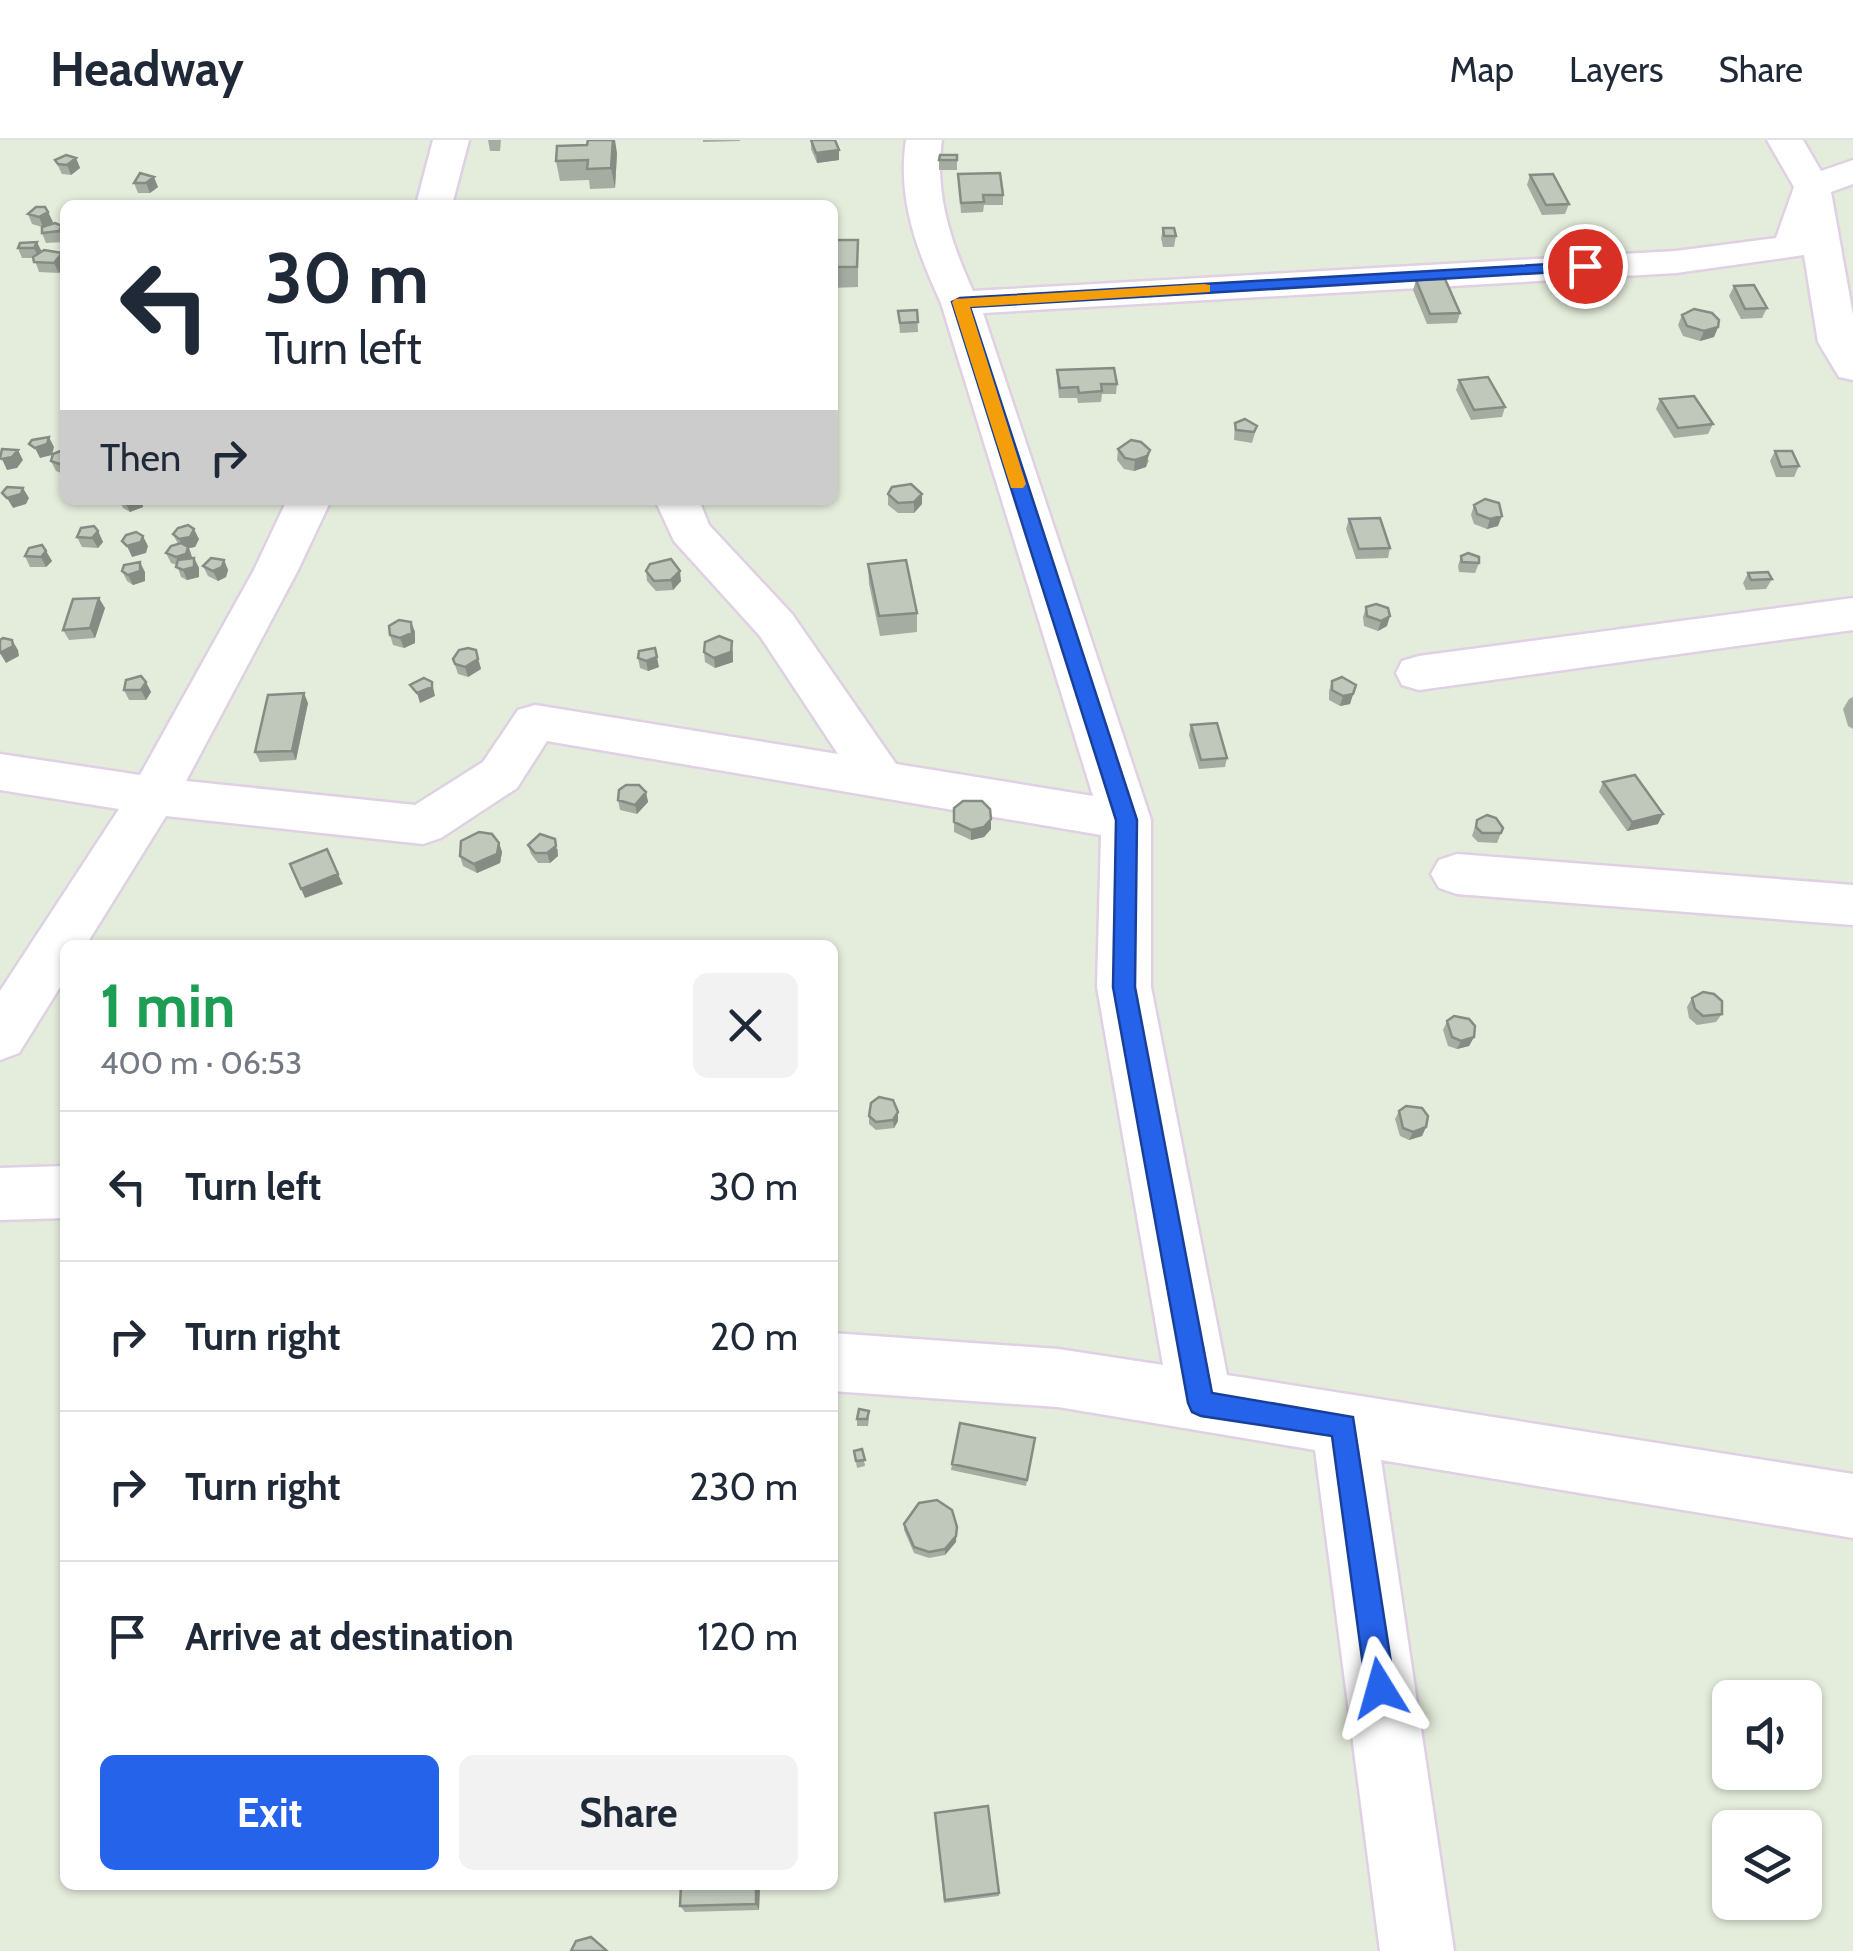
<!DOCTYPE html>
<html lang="en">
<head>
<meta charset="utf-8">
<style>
  body { margin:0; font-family:Cabin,sans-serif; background:#f2f2f3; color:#1f2937; height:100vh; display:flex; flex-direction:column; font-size:38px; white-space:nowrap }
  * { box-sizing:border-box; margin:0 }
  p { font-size:32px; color:#747a83 }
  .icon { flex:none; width:55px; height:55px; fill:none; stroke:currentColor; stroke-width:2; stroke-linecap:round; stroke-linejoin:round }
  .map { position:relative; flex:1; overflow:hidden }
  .panel { position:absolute; left:60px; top:800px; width:778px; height:950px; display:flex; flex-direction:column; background:#fff; border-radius:15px; box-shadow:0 2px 8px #0004 }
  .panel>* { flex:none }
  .banner { position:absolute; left:60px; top:60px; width:778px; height:305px; border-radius:15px; box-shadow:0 2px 8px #0004; background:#fff; color:#1f2937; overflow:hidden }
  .fabs { position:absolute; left:1712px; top:1540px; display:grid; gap:20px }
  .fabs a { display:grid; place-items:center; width:110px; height:110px; border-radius:15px; background:#fff; box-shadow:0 2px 8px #0004; font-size:50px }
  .pin { position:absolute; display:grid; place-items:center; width:85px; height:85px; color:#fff; margin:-42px; border:5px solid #fff; border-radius:50%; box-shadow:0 2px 10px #0007 }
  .me { position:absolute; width:110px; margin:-55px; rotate:352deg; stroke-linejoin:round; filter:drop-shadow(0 0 8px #0008) }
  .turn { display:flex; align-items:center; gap:35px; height:210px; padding:0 40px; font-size:45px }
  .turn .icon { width:130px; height:130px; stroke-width:2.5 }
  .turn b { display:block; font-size:70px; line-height:85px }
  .then { display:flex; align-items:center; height:95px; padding:0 40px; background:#0003; gap:20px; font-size:38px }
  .round { display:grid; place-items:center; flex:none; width:105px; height:105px; border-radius:15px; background:#f2f2f3 }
  .summary { display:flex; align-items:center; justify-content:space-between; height:170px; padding:0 40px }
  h1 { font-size:60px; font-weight:700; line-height:75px; color:#1e9e55 }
  .primary-button { display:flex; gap:20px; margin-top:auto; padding:20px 40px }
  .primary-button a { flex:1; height:115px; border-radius:15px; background:#2563eb; color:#fff; font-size:40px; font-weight:700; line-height:115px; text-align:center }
  .primary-button a+a { background:#f2f2f3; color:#1f2937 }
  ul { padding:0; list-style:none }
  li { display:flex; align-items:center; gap:30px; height:150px; padding:0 40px; border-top:2px solid #e0e1e3 }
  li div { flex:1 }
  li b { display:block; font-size:38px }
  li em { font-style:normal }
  header { display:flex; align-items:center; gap:60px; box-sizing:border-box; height:140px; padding:0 50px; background:#fff; border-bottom:2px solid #e0e1e3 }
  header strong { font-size:48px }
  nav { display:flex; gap:55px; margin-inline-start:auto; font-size:35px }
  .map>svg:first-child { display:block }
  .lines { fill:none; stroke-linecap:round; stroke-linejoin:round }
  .minor-casing { stroke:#dfd1e3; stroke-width:5 }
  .minor { fill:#fff; fill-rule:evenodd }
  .wall { fill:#a5aca2 }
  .shaded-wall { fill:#868c84 }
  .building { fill:#c0c8bc; stroke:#868c84; stroke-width:2.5 }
  .route { fill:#2563eb; stroke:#184099; stroke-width:2.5 }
  .slow { fill:#f59e0b }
</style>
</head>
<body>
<header>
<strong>Headway</strong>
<nav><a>Map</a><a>Layers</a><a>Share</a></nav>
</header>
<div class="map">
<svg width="1853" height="1811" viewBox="0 0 1853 1811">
  <rect width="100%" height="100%" fill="#e4ecdc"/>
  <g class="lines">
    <g class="minor-casing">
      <path id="minor" d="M 433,0 L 469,0 L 452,65 L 416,65 Z
        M 906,0 L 942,0 C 934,53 951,103 973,151 L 1676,111 L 1776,98 L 1794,47 L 1767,0 L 1803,0 L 1821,31 L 1853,20 L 1853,44 L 1831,52 L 1853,175 L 1853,240 L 1839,237 L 1818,202 L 1804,115 L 1676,133 L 983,173 L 1151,680 L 1151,847 L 1227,1235 L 1853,1334 L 1853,1398 L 1381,1320 L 1454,1811 L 1380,1811 L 1315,1310 L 1058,1267 L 832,1251 L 832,1193 L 1058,1209 L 1163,1225 L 1097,847 L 1101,695 L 547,601 L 517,648 L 441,698 L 423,704 L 166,676 L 86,805 L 65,805 L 65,839 L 19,913 L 0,920 L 0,851 L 119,669 L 0,650 L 0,614 L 140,635 L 254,430 L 287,360 L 331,360 L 298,430 L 186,641 L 415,665 L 483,622 L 518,570 L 535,565 L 838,614 L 760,496 L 674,401 L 655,360 L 699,360 L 709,385 L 792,474 L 896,624 L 1093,656 L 941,163 C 917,111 897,58 906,0 Z
        M 1853,458 L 1853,490 L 1419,550 L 1402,545 L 1396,533 L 1402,521 L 1419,516 Z
        M 1457,714 L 1853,745 L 1853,785 L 1457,754 L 1439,748 L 1431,734 L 1439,720 Z
        M 65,1026 L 65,1078 L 0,1080 L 0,1028 Z"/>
    </g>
    <use href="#minor" class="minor"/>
  </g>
  <path class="wall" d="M 488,0 L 501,0 L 500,11 L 490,11 Z
    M 703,0 L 740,0 L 740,1 L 703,2 Z
    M 811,0 L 839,10 L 839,20 L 817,23 L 811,9 Z
    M 587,5 L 617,13 L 615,48 L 590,49 L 589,40 L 560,41 L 556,21 Z
    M 957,15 L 957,30 L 939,30 L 939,20 Z
    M 76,18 L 80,28 L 71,35 L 62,34 L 55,20 Z
    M 140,33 L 158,47 L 150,53 L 138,53 L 134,43 Z
    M 958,34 L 1003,55 L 1003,65 L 984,65 L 983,72 L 961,73 Z
    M 1530,35 L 1569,64 L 1565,74 L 1542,75 L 1527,45 Z
    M 48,72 L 53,82 L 46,86 L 62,86 L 65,93 L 63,102 L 46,103 L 42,93 L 42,87 L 32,84 L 28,74 Z
    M 1163,88 L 1176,96 L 1174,107 L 1163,107 L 1161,98 Z
    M 832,100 L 858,120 L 858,147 L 832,148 Z
    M 20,103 L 42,112 L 62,113 L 65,120 L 65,126 L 59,133 L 39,132 L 34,118 L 22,118 L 18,108 Z
    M 1416,140 L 1460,173 L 1457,183 L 1427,184 L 1413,150 Z
    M 1734,146 L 1767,168 L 1762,178 L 1741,179 L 1729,156 Z
    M 917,170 L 918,192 L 900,193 L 898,171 Z
    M 1682,175 L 1718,187 L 1714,197 L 1700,201 L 1683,196 L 1678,185 Z
    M 1057,230 L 1117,244 L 1116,254 L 1102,254 L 1101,262 L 1078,263 L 1077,258 L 1059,258 L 1057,240 Z
    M 1459,240 L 1505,267 L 1502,277 L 1471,280 L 1456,250 Z
    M 1660,259 L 1713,284 L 1708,294 L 1674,298 L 1656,269 Z
    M 1235,283 L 1257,286 L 1252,303 L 1234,300 Z
    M 1118,309 L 1149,320 L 1146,327 L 1134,331 L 1124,329 L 1117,320 Z
    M 63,310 L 64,334 L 56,331 L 51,321 Z
    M 1775,311 L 1799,326 L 1794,337 L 1776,337 L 1770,321 Z
    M 888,354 L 922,354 L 922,364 L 914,373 L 898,373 L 888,365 Z
    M 119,360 L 142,360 L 143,367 L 130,372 L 123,368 Z
    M 1474,365 L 1498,386 L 1487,389 L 1474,384 L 1471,375 Z
    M 1349,379 L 1390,408 L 1388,418 L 1356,419 L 1346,389 Z
    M 98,391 L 103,402 L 98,408 L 82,407 L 77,397 Z
    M 173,394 L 199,399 L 195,407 L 189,408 L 192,418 L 194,418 L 199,428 L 199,437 L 187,440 L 181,437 L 177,425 L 171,423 L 166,413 L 178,404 Z
    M 46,411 L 52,421 L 46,427 L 30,427 L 25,416 Z
    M 1461,416 L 1479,423 L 1475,433 L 1459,432 L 1458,426 Z
    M 224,420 L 228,430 L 226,437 L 218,441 L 208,436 L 203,426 Z
    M 868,424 L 917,473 L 917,492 L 880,496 L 869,444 Z
    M 122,431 L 145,432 L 145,441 L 133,445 L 127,441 Z
    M 646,431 L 681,441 L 673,450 L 656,451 L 647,441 Z
    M 1748,433 L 1772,439 L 1766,449 L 1746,450 L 1743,443 Z
    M 1366,467 L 1387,486 L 1378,491 L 1364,486 L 1363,477 Z
    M 105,468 L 95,498 L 69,500 L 63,490 Z
    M 411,482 L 415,492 L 415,503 L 404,508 L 393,505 L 390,495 Z
    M 476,510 L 481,529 L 468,537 L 458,534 L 453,519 Z
    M 733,511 L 733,522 L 715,528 L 705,522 L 704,512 Z
    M 638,518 L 659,527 L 648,531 L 640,528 Z
    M 1332,541 L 1356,545 L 1350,564 L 1340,566 L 1329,560 L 1329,551 Z
    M 146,542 L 151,552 L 146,560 L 129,560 L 124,550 Z
    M 1853,557 L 1853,589 L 1848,586 L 1843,569 L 1849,559 Z
    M 308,563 L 296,620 L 260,622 L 255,612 Z
    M 1191,585 L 1227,618 L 1225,627 L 1199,629 L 1189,595 Z
    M 1603,642 L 1658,684 L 1627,691 L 1599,652 Z
    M 646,652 L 648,662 L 637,674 L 620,670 L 618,660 Z
    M 954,668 L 991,689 L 984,697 L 971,700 L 954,692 Z
    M 1477,680 L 1503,688 L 1497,703 L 1478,702 L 1472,696 Z
    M 499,703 L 502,712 L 500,723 L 477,733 L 463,726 L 460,716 Z
    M 528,705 L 558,709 L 558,716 L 550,723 L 538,723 L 531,714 Z
    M 1692,858 L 1722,874 L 1716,882 L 1697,885 L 1689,878 L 1687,867 Z
    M 1447,881 L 1474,897 L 1469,906 L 1457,909 L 1448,906 L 1443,890 Z
    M 1399,971 L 1426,987 L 1422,996 L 1409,1000 L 1400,996 L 1395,979 Z
    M 869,976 L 898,981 L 894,988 L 876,990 L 869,984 Z
    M 869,1278 L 868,1286 L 857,1286 L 857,1279 Z
    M 1035,1298 L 1026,1346 L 951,1330 L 952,1324 Z
    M 862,1309 L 865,1326 L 857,1328 L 854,1311 Z
    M 904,1384 L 957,1393 L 956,1402 L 945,1415 L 929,1418 L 914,1413 L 904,1390 Z
    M 935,1673 L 999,1753 L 999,1756 L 944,1763 Z
    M 681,1745 L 760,1745 L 759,1770 L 685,1772 L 680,1766 Z"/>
  <path class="shaded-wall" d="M 613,0 L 615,0 L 617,13 L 615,48 L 611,28 Z
    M 839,10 L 839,20 L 817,23 L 816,13 Z
    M 76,18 L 80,28 L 71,35 L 67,25 Z
    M 154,37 L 158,47 L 150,53 L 146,43 Z
    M 48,72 L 53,82 L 43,87 L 39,77 Z
    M 62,86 L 65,93 L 63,102 L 59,91 Z
    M 37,102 L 42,112 L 39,119 L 34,108 Z
    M 62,113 L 65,120 L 65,126 L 59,133 L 54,123 Z
    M 1718,187 L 1714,197 L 1700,201 L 1704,191 Z
    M 49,297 L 54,307 L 52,315 L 40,318 L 35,308 Z
    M 18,310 L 23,320 L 17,328 L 7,330 L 2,319 Z
    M 1150,310 L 1146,327 L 1134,331 L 1135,320 Z
    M 65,322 L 65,334 L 64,334 L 59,324 Z
    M 23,348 L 29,358 L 26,364 L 13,368 L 7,358 Z
    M 922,354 L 922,364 L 914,373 L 914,362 Z
    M 130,360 L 142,360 L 143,367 L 130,372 L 125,362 Z
    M 1502,376 L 1498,386 L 1487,389 L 1490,379 Z
    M 194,389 L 199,399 L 195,407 L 189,408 L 192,417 L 191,424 L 181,428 L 176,417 L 184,409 L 179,399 Z
    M 98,391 L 103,402 L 98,408 L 92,398 Z
    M 143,396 L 148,406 L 146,413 L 132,417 L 127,406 Z
    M 46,411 L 52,421 L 46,427 L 41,417 Z
    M 194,418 L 199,428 L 199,437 L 187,440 L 183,430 Z
    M 224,420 L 228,430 L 226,437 L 218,441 L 213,431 Z
    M 140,422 L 145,432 L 145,441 L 133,445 L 128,435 Z
    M 680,431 L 681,441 L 673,450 L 671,440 Z
    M 99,458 L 105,468 L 95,498 L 90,488 Z
    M 1390,476 L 1387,486 L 1378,491 L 1381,481 Z
    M 411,482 L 415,492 L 415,503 L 404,508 L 400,498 Z
    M 12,500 L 18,510 L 19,516 L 6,523 L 0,513 Z
    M 732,501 L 733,522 L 715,528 L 714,518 Z
    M 657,517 L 659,527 L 648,531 L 646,521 Z
    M 478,519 L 481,529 L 468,537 L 465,527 Z
    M 146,542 L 151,552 L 146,560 L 141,550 Z
    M 432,542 L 435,556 L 420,563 L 417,553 Z
    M 304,553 L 308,563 L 296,620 L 292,611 Z
    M 1353,554 L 1350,564 L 1340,566 L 1343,556 Z
    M 646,652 L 648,662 L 637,674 L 635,665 Z
    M 1663,674 L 1658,684 L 1627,691 L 1632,682 Z
    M 991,679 L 991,689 L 984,697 L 971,700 L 971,690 Z
    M 555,699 L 558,716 L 550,723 L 547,713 Z
    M 499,703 L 502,712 L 500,723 L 477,733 L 474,724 Z
    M 338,734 L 343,744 L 305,758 L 301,749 Z
    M 1474,897 L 1469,906 L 1457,909 L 1461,901 Z
    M 898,972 L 898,981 L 894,988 L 893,980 Z
    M 1426,987 L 1422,996 L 1409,1000 L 1413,992 Z
    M 956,1396 L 956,1402 L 945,1415 L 945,1409 Z
    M 756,1745 L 760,1745 L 759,1770 L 756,1764 Z"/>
  <path class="building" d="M 588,0 L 613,0 L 611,28 L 587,29 L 588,20 L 556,21 L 557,6 L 587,5 Z
    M 811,0 L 835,0 L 839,10 L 816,13 Z
    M 66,15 L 76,18 L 67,25 L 58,24 L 55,20 Z
    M 940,15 L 957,15 L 957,20 L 939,20 Z
    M 140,33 L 154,37 L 146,43 L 134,43 Z
    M 1000,33 L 1003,55 L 983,55 L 984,62 L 961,63 L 958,34 Z
    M 1553,34 L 1569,64 L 1546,65 L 1530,35 Z
    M 36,67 L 45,67 L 48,72 L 39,77 L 28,74 Z
    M 55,83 L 62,86 L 59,91 L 42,93 L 42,87 Z
    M 1163,88 L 1174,88 L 1176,96 L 1164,96 Z
    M 832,100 L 858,100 L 857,127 L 832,127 Z
    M 37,102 L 34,108 L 18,108 L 20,103 Z
    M 44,110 L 62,113 L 54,123 L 34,122 L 33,117 Z
    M 1445,139 L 1460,173 L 1430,174 L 1416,140 Z
    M 1754,145 L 1767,168 L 1745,169 L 1734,146 Z
    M 1694,169 L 1712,173 L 1719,180 L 1718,187 L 1704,191 L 1687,186 L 1682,175 Z
    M 917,170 L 918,182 L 900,183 L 898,171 Z
    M 1114,228 L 1117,244 L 1101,244 L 1102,251 L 1079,253 L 1078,247 L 1060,248 L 1057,230 Z
    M 1488,237 L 1505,267 L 1474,270 L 1459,240 Z
    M 1694,256 L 1713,284 L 1678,288 L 1660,259 Z
    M 1245,279 L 1257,286 L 1254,292 L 1236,290 L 1235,283 Z
    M 49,297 L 47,304 L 35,308 L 29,304 L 32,300 Z
    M 1131,300 L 1141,302 L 1150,310 L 1147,316 L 1135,320 L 1125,318 L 1118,309 Z
    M 2,309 L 18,310 L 12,317 L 2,319 L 0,318 Z
    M 63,310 L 65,310 L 65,322 L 59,324 L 51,321 L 53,314 Z
    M 1775,311 L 1792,311 L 1799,326 L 1781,327 Z
    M 911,344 L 922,354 L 914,362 L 898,363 L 888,354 L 892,347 Z
    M 7,347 L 23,348 L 21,354 L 7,358 L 2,353 Z
    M 1485,359 L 1499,363 L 1502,376 L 1490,379 L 1477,374 L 1474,365 Z
    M 1380,378 L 1390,408 L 1359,409 L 1349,379 Z
    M 188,385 L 194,389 L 190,397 L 179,399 L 173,394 L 178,388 Z
    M 94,386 L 98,391 L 92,398 L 77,397 L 81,388 Z
    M 136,392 L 143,396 L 141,402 L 127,406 L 122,401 L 126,395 Z
    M 181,403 L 188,407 L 186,414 L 176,417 L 166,413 L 171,406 Z
    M 42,405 L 46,411 L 41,417 L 25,416 L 29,408 Z
    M 1468,413 L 1479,417 L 1479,423 L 1462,422 L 1461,416 Z
    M 194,418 L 194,427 L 183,430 L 176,427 L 178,420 Z
    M 211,418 L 224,420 L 222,427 L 213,431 L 203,426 Z
    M 671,419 L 680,431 L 671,440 L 654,441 L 646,431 L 650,424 Z
    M 906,420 L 917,473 L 879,476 L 868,424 Z
    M 140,422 L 140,431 L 128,435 L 122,431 L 124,425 Z
    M 1768,432 L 1772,439 L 1751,440 L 1748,433 Z
    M 99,458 L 90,488 L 63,490 L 73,459 Z
    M 1376,464 L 1388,468 L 1390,476 L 1381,481 L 1367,476 L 1366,467 Z
    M 399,480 L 411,482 L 412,493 L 400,498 L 390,495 L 389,486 Z
    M 719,496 L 732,501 L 731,512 L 714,518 L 704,512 L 705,502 Z
    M 3,498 L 12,500 L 13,506 L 0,513 L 0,500 Z
    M 468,508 L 476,510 L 478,519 L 465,527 L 455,524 L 453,519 L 459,510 Z
    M 655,508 L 657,517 L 646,521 L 638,518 L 639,511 Z
    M 141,536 L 146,542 L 141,550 L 124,550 L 126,540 Z
    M 1342,537 L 1356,545 L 1353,554 L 1343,556 L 1332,550 L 1332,541 Z
    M 424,538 L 432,542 L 432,547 L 417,553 L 410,545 Z
    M 304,553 L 292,611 L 255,612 L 268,555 Z
    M 1217,583 L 1227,618 L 1201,620 L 1191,585 Z
    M 1635,635 L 1663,674 L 1632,682 L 1603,642 Z
    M 626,645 L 639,645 L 646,652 L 635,665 L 618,660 L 619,650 Z
    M 963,661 L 982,661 L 990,669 L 991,679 L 984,687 L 971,690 L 954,682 L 954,668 Z
    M 1487,675 L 1496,678 L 1503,688 L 1501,693 L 1482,693 L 1476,687 L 1477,680 Z
    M 479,692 L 492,694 L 499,703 L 497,714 L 474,724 L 460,716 L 461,701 Z
    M 540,694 L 555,699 L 556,706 L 547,713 L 535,713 L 528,705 Z
    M 327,709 L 338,734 L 301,749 L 290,724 Z
    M 1703,852 L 1714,854 L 1722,861 L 1722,874 L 1703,876 L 1695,869 L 1692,858 Z
    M 1454,876 L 1469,879 L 1475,886 L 1474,897 L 1461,901 L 1452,897 L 1447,881 Z
    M 879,957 L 893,960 L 898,972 L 893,980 L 876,982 L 869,976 L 871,963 Z
    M 1406,966 L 1422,968 L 1428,976 L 1426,987 L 1413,992 L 1403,988 L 1399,971 Z
    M 859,1269 L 869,1271 L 867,1279 L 857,1279 Z
    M 960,1283 L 1035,1298 L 1027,1340 L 952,1324 Z
    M 862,1309 L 865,1320 L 856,1321 L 854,1311 Z
    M 937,1360 L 952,1370 L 957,1387 L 956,1396 L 945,1409 L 929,1412 L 914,1407 L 904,1384 L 919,1363 Z
    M 988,1666 L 999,1753 L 945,1760 L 935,1673 Z
    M 681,1745 L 756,1745 L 756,1764 L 680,1766 Z
    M 591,1797 L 607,1811 L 571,1811 L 576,1801 Z"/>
  <path class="route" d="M 1585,122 L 1591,123 L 1591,130 L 970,167 L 1137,680 L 1135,847 L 1212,1253 L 1353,1277 L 1395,1548 L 1390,1558 L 1380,1563 L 1370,1558 L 1366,1548 L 1332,1296 L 1201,1276 L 1192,1272 L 1188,1263 L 1113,847 L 1116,680 L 952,162 L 960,158 Z"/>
  <path class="slow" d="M 1204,144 L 1210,145 L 1210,152 L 970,167 L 1026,344 L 1023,348 L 1011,348 L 952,162 L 955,159 Z"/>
</svg>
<div class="fabs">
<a><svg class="icon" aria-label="sound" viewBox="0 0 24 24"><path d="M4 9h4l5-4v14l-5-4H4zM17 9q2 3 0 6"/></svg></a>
<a><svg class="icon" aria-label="layers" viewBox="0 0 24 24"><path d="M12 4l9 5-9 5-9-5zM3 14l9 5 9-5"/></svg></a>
</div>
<div class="pin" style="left:1585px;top:126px;background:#d93025"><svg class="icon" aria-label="arrive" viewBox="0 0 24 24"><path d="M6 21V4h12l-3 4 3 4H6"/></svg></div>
<svg class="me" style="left:1380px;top:1548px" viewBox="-20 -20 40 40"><path d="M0-17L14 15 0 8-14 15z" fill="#2563eb" stroke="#fff" stroke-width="4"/></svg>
<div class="banner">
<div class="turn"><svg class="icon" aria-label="left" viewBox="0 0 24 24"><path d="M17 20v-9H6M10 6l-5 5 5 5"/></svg><div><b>30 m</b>Turn left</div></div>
<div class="then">Then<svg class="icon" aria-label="right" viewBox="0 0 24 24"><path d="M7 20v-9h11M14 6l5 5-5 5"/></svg></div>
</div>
<section class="panel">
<div class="summary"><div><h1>1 min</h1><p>400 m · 06:53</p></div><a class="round"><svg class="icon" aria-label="close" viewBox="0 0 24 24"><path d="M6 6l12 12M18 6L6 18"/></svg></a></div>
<ul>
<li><svg class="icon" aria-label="left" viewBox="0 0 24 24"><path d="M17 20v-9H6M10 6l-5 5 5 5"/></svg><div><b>Turn left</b></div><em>30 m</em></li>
<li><svg class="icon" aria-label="right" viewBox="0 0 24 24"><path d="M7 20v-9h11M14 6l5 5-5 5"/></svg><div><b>Turn right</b></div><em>20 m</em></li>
<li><svg class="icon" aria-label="right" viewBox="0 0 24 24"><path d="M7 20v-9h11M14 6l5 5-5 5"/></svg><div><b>Turn right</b></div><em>230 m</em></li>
<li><svg class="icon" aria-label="arrive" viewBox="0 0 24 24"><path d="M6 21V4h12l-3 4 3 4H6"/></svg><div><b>Arrive at destination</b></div><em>120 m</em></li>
</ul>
<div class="primary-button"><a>Exit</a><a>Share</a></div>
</section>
</div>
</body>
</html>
